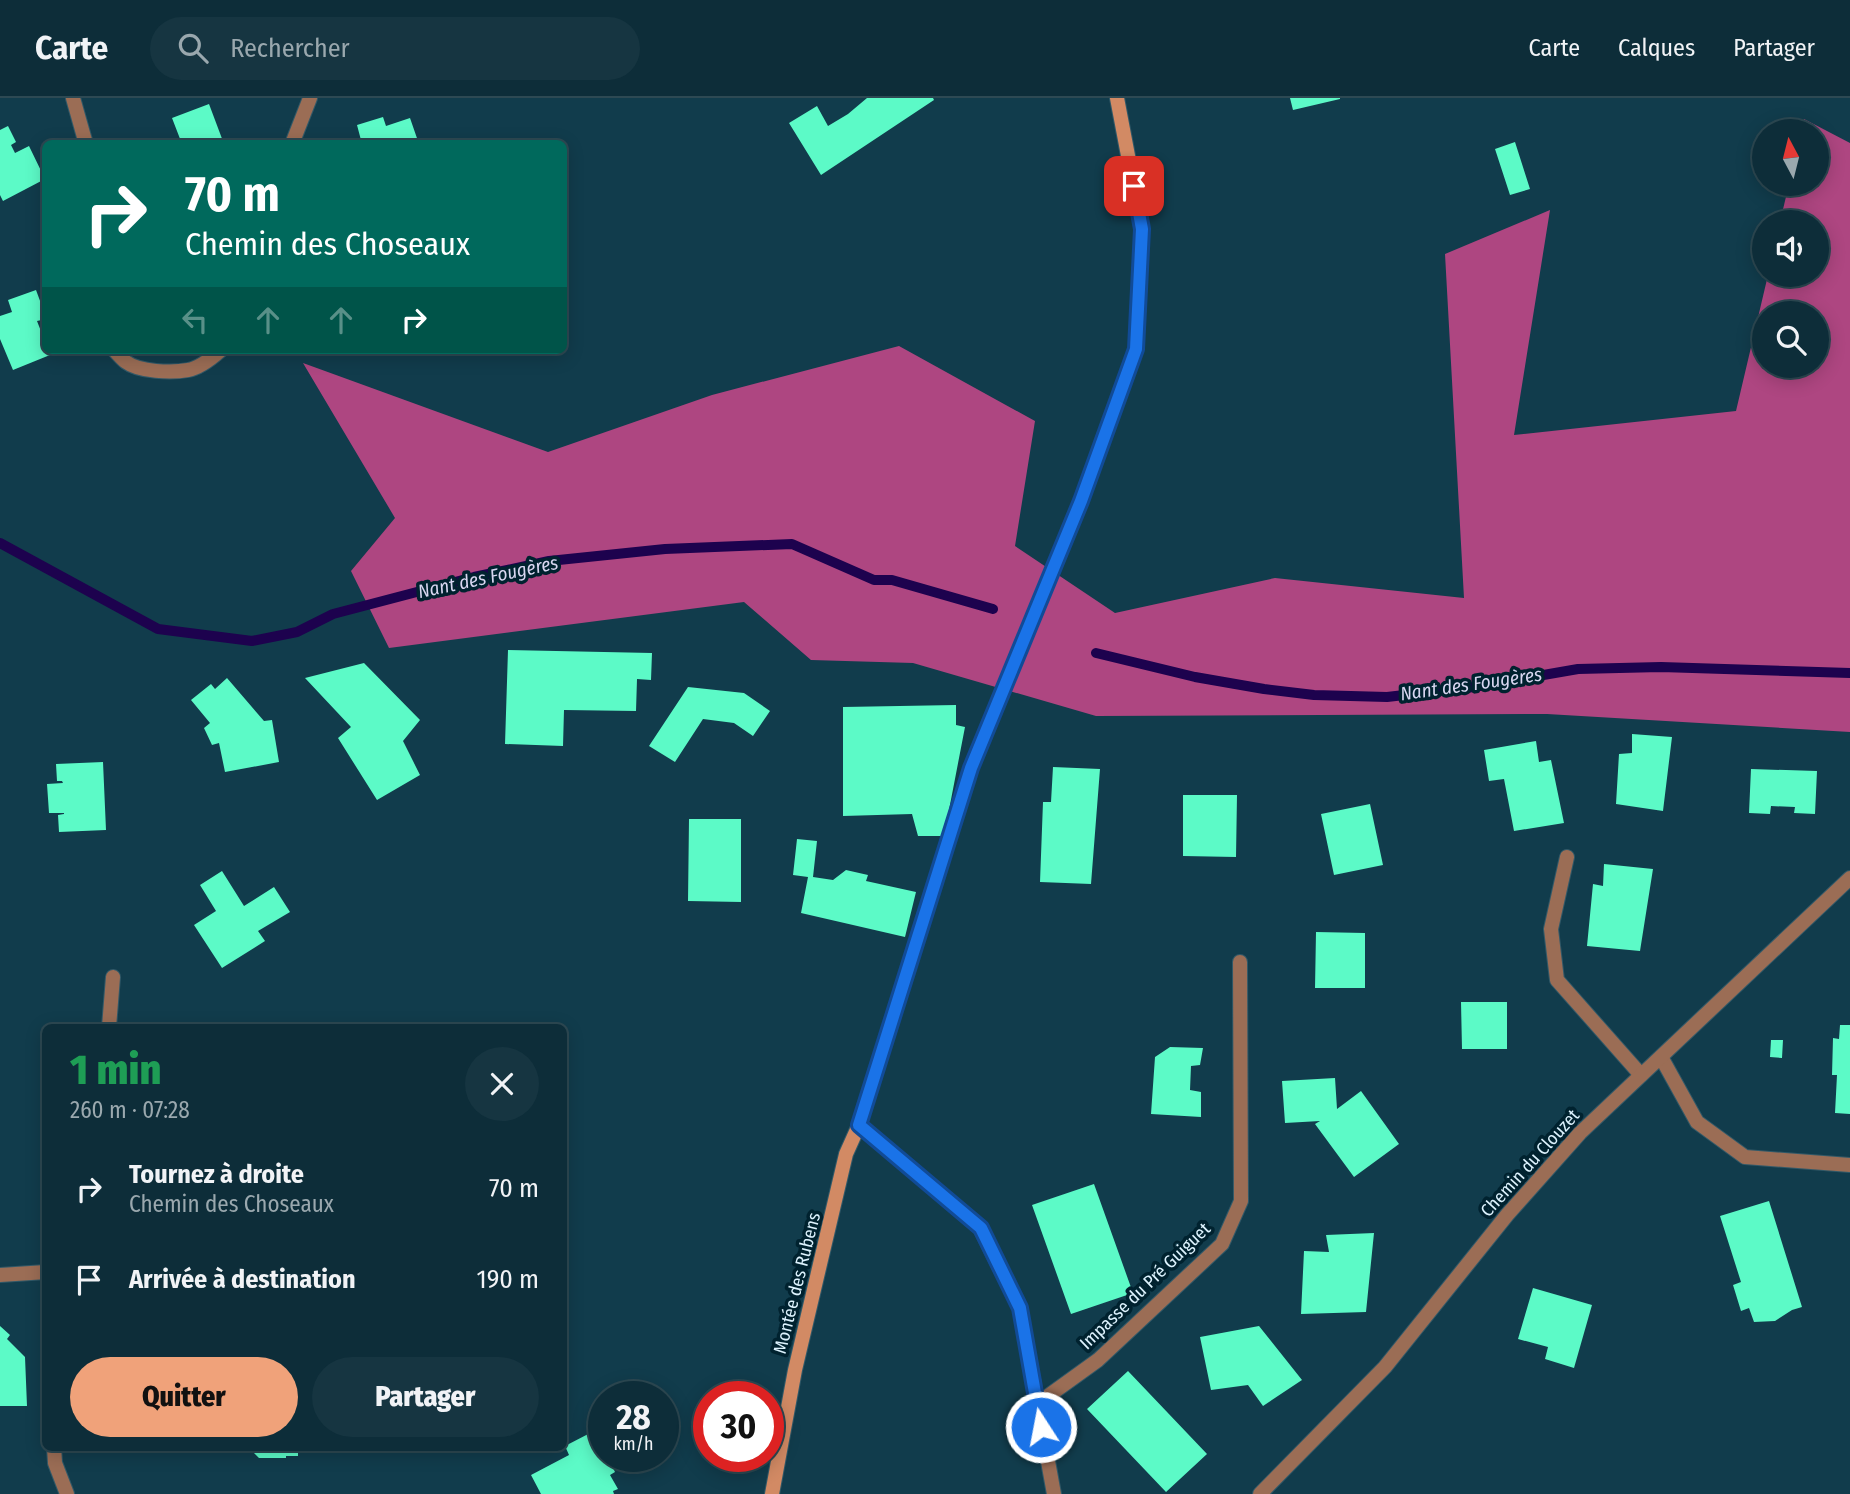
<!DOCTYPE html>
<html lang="fr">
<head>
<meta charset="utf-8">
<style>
  body { margin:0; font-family:"Fira Sans Condensed",sans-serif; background:#163541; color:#f1f3f6; height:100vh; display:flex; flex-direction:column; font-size:26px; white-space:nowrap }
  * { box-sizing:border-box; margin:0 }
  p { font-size:23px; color:#9aa8ae }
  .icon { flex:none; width:38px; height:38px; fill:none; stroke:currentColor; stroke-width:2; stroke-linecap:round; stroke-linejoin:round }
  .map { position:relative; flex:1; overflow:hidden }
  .side { position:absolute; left:42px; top:926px; width:525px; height:427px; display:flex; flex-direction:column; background:#0d2d39; border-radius:10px; box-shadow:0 4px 18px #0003,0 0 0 2px #2d4953 }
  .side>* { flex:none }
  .top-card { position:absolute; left:42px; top:42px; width:525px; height:214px; border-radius:10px; box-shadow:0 4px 18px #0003,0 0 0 2px #2d4953; background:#00695c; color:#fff; overflow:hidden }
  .needle { width:46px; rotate:353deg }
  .controls { position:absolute; left:1752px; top:21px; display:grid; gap:14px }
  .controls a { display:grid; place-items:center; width:77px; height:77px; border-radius:50%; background:#0d2d39; box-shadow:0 4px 18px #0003,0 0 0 2px #2d4953; font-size:35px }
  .speed { position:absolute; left:588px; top:1283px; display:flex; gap:14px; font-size:35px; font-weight:700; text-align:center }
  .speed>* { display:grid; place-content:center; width:91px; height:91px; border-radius:50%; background:#0d2d39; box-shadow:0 4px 18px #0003,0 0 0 2px #2d4953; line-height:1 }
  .speed small { font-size:18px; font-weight:400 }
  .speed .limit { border:10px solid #d22; background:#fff; color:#111 }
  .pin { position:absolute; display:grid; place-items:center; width:60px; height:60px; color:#fff; margin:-30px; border-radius:14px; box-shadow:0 4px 10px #0006 }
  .me { position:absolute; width:77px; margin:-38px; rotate:349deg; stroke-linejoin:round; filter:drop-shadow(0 0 5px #0008) }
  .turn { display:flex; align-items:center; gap:24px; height:147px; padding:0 28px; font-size:32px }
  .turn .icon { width:91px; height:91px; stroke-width:2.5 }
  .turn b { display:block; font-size:49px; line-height:60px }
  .lanes { display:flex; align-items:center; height:66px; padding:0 28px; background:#0003; justify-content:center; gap:35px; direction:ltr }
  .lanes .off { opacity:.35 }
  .round { display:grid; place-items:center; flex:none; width:74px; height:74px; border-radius:37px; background:#163541 }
  .summary { display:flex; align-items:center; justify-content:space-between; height:119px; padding:0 28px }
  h1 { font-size:42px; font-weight:800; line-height:52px; color:#1e9e55 }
  .action { display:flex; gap:14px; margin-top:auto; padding:14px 28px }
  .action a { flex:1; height:80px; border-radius:42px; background:#f0a27a; color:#111; font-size:28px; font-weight:800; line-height:80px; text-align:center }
  .action a+a { background:#163541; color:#f1f3f6 }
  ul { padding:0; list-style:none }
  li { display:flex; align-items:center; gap:21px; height:91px; padding:0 28px }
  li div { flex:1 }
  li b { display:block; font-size:26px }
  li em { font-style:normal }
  header { display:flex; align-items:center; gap:42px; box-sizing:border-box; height:98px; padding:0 35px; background:#0d2d39; border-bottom:2px solid #2d4953 }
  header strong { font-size:33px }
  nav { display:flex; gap:38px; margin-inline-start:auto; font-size:24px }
  .search { width:490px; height:63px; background:#163541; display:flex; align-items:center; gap:18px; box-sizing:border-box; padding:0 24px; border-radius:38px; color:#9aa8ae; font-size:26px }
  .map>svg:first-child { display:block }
  .forest { fill:#ae4681; fill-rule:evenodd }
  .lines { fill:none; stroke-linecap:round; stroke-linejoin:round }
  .stream { stroke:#1d024e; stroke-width:10 }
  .building { fill:#5cfac7 }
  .lane-casing { stroke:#325968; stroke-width:16 }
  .street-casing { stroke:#325968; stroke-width:16 }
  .secondary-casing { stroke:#325968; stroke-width:16 }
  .lane { stroke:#9b6d55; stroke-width:14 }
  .street { stroke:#9b6d55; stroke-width:14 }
  .secondary { stroke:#d28a64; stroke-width:14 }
  .route-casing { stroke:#114b97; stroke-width:18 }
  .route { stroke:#1a73e8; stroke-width:12 }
  .labels { text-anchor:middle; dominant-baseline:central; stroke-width:7; stroke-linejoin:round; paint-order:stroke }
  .street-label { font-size:18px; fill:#ddf3fe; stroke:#00222f }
  .water-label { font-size:19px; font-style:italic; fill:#d8d7f1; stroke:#00222f }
</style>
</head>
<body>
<header>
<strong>Carte</strong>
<div class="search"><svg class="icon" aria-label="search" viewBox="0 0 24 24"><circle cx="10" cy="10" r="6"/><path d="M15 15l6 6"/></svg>Rechercher</div>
<nav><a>Carte</a><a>Calques</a><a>Partager</a></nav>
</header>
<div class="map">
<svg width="1850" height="1396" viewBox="0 0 1850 1396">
  <rect width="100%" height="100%" fill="#113c4c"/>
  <path class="forest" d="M 1804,21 L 1850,45 L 1850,634 L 1547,616 L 1096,618 L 913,565 L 811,562 L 744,504 L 389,550 L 351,473 L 395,420 L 303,265 L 548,354 L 712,297 L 899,248 L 1035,323 L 1015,448 L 1115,515 L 1275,480 L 1464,500 L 1445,156 L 1550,112 L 1514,337 L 1736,313 L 1768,177 L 1816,177 L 1816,124 L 1780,124 L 1789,86 L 1816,86 L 1816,33 L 1801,33 ZM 1764,215 L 1816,215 L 1816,268 L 1764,268 Z"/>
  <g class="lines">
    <path class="stream" d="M 0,445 L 158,531 L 252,543 L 297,534 L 333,516 L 474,479 L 549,463 L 665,451 L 792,446 L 874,482 L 892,482 L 993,511
      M 1096,555 L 1195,579 L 1264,591 L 1314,597 L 1387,599 L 1474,589 L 1578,571 L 1661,569 L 1850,575"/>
  </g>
  <path class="building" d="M 867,0 L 933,0 L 934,2 L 821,77 L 789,25 L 817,8 L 828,28 L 848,16 Z
    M 1290,0 L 1340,0 L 1340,1 L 1293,12 Z
    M 209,6 L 224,46 L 182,46 L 172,20 Z
    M 383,19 L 386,28 L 410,20 L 419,46 L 362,46 L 357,27 Z
    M 8,28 L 16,44 L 11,47 L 15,55 L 29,48 L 45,81 L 3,103 L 0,97 L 0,32 Z
    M 1515,44 L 1530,91 L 1510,97 L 1495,51 Z
    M 36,192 L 46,219 L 46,221 L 37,223 L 46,246 L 46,252 L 48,252 L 50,257 L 13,272 L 0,241 L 0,218 L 12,214 L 8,202 Z
    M 508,552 L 652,555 L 651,582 L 637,581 L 636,613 L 564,612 L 563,648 L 505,646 Z
    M 364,565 L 420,622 L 403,643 L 420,677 L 377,702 L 338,640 L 351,629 L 305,580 Z
    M 227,580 L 264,623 L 272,622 L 279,664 L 225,674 L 219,645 L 212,647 L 204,630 L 210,625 L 191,602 L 211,586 L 215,591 Z
    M 688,589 L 744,595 L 770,613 L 753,638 L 734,625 L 703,621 L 675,664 L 649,648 Z
    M 956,607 L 956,627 L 965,629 L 944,738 L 918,738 L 912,716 L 843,718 L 843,609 Z
    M 1632,636 L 1672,639 L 1663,713 L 1616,706 L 1619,656 L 1632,655 Z
    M 1536,643 L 1539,664 L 1551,662 L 1564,725 L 1514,733 L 1504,681 L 1489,683 L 1484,652 Z
    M 103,664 L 106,732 L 59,734 L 58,717 L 64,716 L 64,715 L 49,715 L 47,686 L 63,685 L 62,683 L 57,683 L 56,666 Z
    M 1053,669 L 1100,671 L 1091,786 L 1040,784 L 1043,704 L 1051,704 Z
    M 1751,671 L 1817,673 L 1815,716 L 1794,715 L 1795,709 L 1771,708 L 1770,716 L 1749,715 Z
    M 1183,697 L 1237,697 L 1236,759 L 1183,758 Z
    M 1370,706 L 1383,767 L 1334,777 L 1321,716 Z
    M 689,721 L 741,721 L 741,804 L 688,803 Z
    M 797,741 L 817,743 L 813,779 L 833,782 L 846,772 L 868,777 L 866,783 L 916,794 L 905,839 L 801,815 L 808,779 L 793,777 Z
    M 1604,766 L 1653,771 L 1640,853 L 1587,848 L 1593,786 L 1603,788 Z
    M 222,773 L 244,808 L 274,789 L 290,814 L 258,833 L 265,843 L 222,870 L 194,827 L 216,813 L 200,787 Z
    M 1316,834 L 1365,835 L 1365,890 L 1315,890 Z
    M 1461,904 L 1507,904 L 1507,951 L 1462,951 Z
    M 1840,927 L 1850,927 L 1850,1016 L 1835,1015 L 1837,977 L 1832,977 L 1833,940 L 1839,941 Z
    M 1771,942 L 1783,942 L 1782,960 L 1770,959 Z
    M 1170,949 L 1203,950 L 1200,967 L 1191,968 L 1190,992 L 1201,994 L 1201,1019 L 1151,1016 L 1155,959 Z
    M 1335,980 L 1337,1011 L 1361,993 L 1399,1046 L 1354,1079 L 1315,1026 L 1320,1023 L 1285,1025 L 1282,983 Z
    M 1094,1086 L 1133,1195 L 1071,1216 L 1032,1107 Z
    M 1769,1103 L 1802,1209 L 1792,1212 L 1775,1223 L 1754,1224 L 1749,1210 L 1741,1213 L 1733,1187 L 1741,1184 L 1720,1118 Z
    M 1374,1135 L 1366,1214 L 1301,1216 L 1304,1153 L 1329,1154 L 1326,1137 Z
    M 1533,1190 L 1592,1207 L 1574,1270 L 1545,1261 L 1548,1249 L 1518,1241 Z
    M 0,1228 L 10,1237 L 7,1241 L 25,1259 L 27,1308 L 0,1308 Z
    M 1259,1228 L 1302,1282 L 1263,1308 L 1248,1287 L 1211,1292 L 1200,1239 Z
    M 1128,1273 L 1207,1356 L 1166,1394 L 1087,1311 Z
    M 594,1333 L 604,1352 L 604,1358 L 607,1358 L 615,1374 L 610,1377 L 618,1391 L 613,1393 L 614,1396 L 541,1396 L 531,1377 L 569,1357 L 565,1348 Z
    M 248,1349 L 298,1349 L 298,1358 L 286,1358 L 286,1360 L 259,1360 Z"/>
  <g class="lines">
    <g class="lane-casing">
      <path id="lane" d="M 1567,759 L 1551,831 L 1557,882 L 1641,977
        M 1661,959 L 1697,1024 L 1745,1059 L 1850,1067"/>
    </g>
    <g class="street-casing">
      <path id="street" d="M 73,0 L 86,46
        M 292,46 L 310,0
        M 114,252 C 118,256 122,261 126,264 C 139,274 172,275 188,272 C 200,270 212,260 221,252
        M 109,929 L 113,879
        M 859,1027 L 980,1130 L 1020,1210 L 1054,1396
        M 0,1177 L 46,1174
        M 1037,1306 L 1098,1262 L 1222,1146 L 1241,1103 L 1240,864
        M 54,1349 L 55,1365 L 67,1396
        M 1260,1396 L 1385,1269 L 1507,1117 L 1580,1035 L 1850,780"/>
    </g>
    <g class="secondary-casing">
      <path id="secondary" d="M 772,1396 L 795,1272 L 846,1056 L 859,1027 L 971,670 L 1081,403 L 1136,251 L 1142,131 L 1117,0"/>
    </g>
    <use href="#lane" class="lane"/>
    <use href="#street" class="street"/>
    <use href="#secondary" class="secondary"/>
  </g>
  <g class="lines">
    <g class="route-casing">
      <path id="route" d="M 1041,1329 L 1020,1210 L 981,1130 L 859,1027 L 971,670 L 1081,403 L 1136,251 L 1142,131 L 1134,88"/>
    </g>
    <use href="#route" class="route"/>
  </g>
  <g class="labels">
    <g class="street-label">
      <text transform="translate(1530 1065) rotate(-48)">Chemin du Clouzet</text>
      <text transform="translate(797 1185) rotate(-76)">Montée des Rubens</text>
      <text transform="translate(1145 1188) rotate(-44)">Impasse du Pré Guiguet</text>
    </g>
    <g class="water-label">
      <text transform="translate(488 479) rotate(-12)">Nant des Fougères</text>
      <text transform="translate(1471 586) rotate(-8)">Nant des Fougères</text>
    </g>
  </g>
</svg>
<div class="controls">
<a><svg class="needle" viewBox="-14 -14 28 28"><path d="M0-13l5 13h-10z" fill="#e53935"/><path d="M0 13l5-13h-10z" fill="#9aa8ae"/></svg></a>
<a><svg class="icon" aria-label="sound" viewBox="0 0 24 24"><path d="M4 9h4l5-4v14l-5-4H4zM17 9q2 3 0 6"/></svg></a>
<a><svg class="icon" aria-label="search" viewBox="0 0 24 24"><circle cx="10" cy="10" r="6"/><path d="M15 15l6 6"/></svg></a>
</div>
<div class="speed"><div>28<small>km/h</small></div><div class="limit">30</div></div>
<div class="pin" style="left:1134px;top:88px;background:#d93025"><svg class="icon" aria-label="arrive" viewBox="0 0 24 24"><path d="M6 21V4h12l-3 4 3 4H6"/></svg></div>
<svg class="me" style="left:1041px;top:1329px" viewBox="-20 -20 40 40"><circle r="17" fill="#1a73e8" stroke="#fff" stroke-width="3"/><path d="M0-11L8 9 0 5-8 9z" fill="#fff"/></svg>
<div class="top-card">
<div class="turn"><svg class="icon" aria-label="right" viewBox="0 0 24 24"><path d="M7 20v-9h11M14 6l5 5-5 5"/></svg><div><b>70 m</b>Chemin des Choseaux</div></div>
<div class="lanes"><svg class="icon off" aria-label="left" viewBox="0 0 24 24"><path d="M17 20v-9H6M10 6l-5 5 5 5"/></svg><svg class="icon off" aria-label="ahead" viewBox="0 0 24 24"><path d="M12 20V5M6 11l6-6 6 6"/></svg><svg class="icon off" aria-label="ahead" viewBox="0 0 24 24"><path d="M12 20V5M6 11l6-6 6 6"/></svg><svg class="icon" aria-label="right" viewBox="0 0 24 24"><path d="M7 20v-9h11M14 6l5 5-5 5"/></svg></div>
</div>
<section class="side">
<div class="summary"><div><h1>1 min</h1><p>260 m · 07:28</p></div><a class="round"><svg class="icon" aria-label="close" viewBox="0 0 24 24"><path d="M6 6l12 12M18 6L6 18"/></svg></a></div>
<ul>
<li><svg class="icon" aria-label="right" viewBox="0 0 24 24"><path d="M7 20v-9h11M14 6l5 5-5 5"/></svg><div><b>Tournez à droite</b><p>Chemin des Choseaux</p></div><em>70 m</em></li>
<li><svg class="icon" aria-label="arrive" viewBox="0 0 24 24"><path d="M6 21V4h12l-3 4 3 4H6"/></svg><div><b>Arrivée à destination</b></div><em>190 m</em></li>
</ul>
<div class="action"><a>Quitter</a><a>Partager</a></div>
</section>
</div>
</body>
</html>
